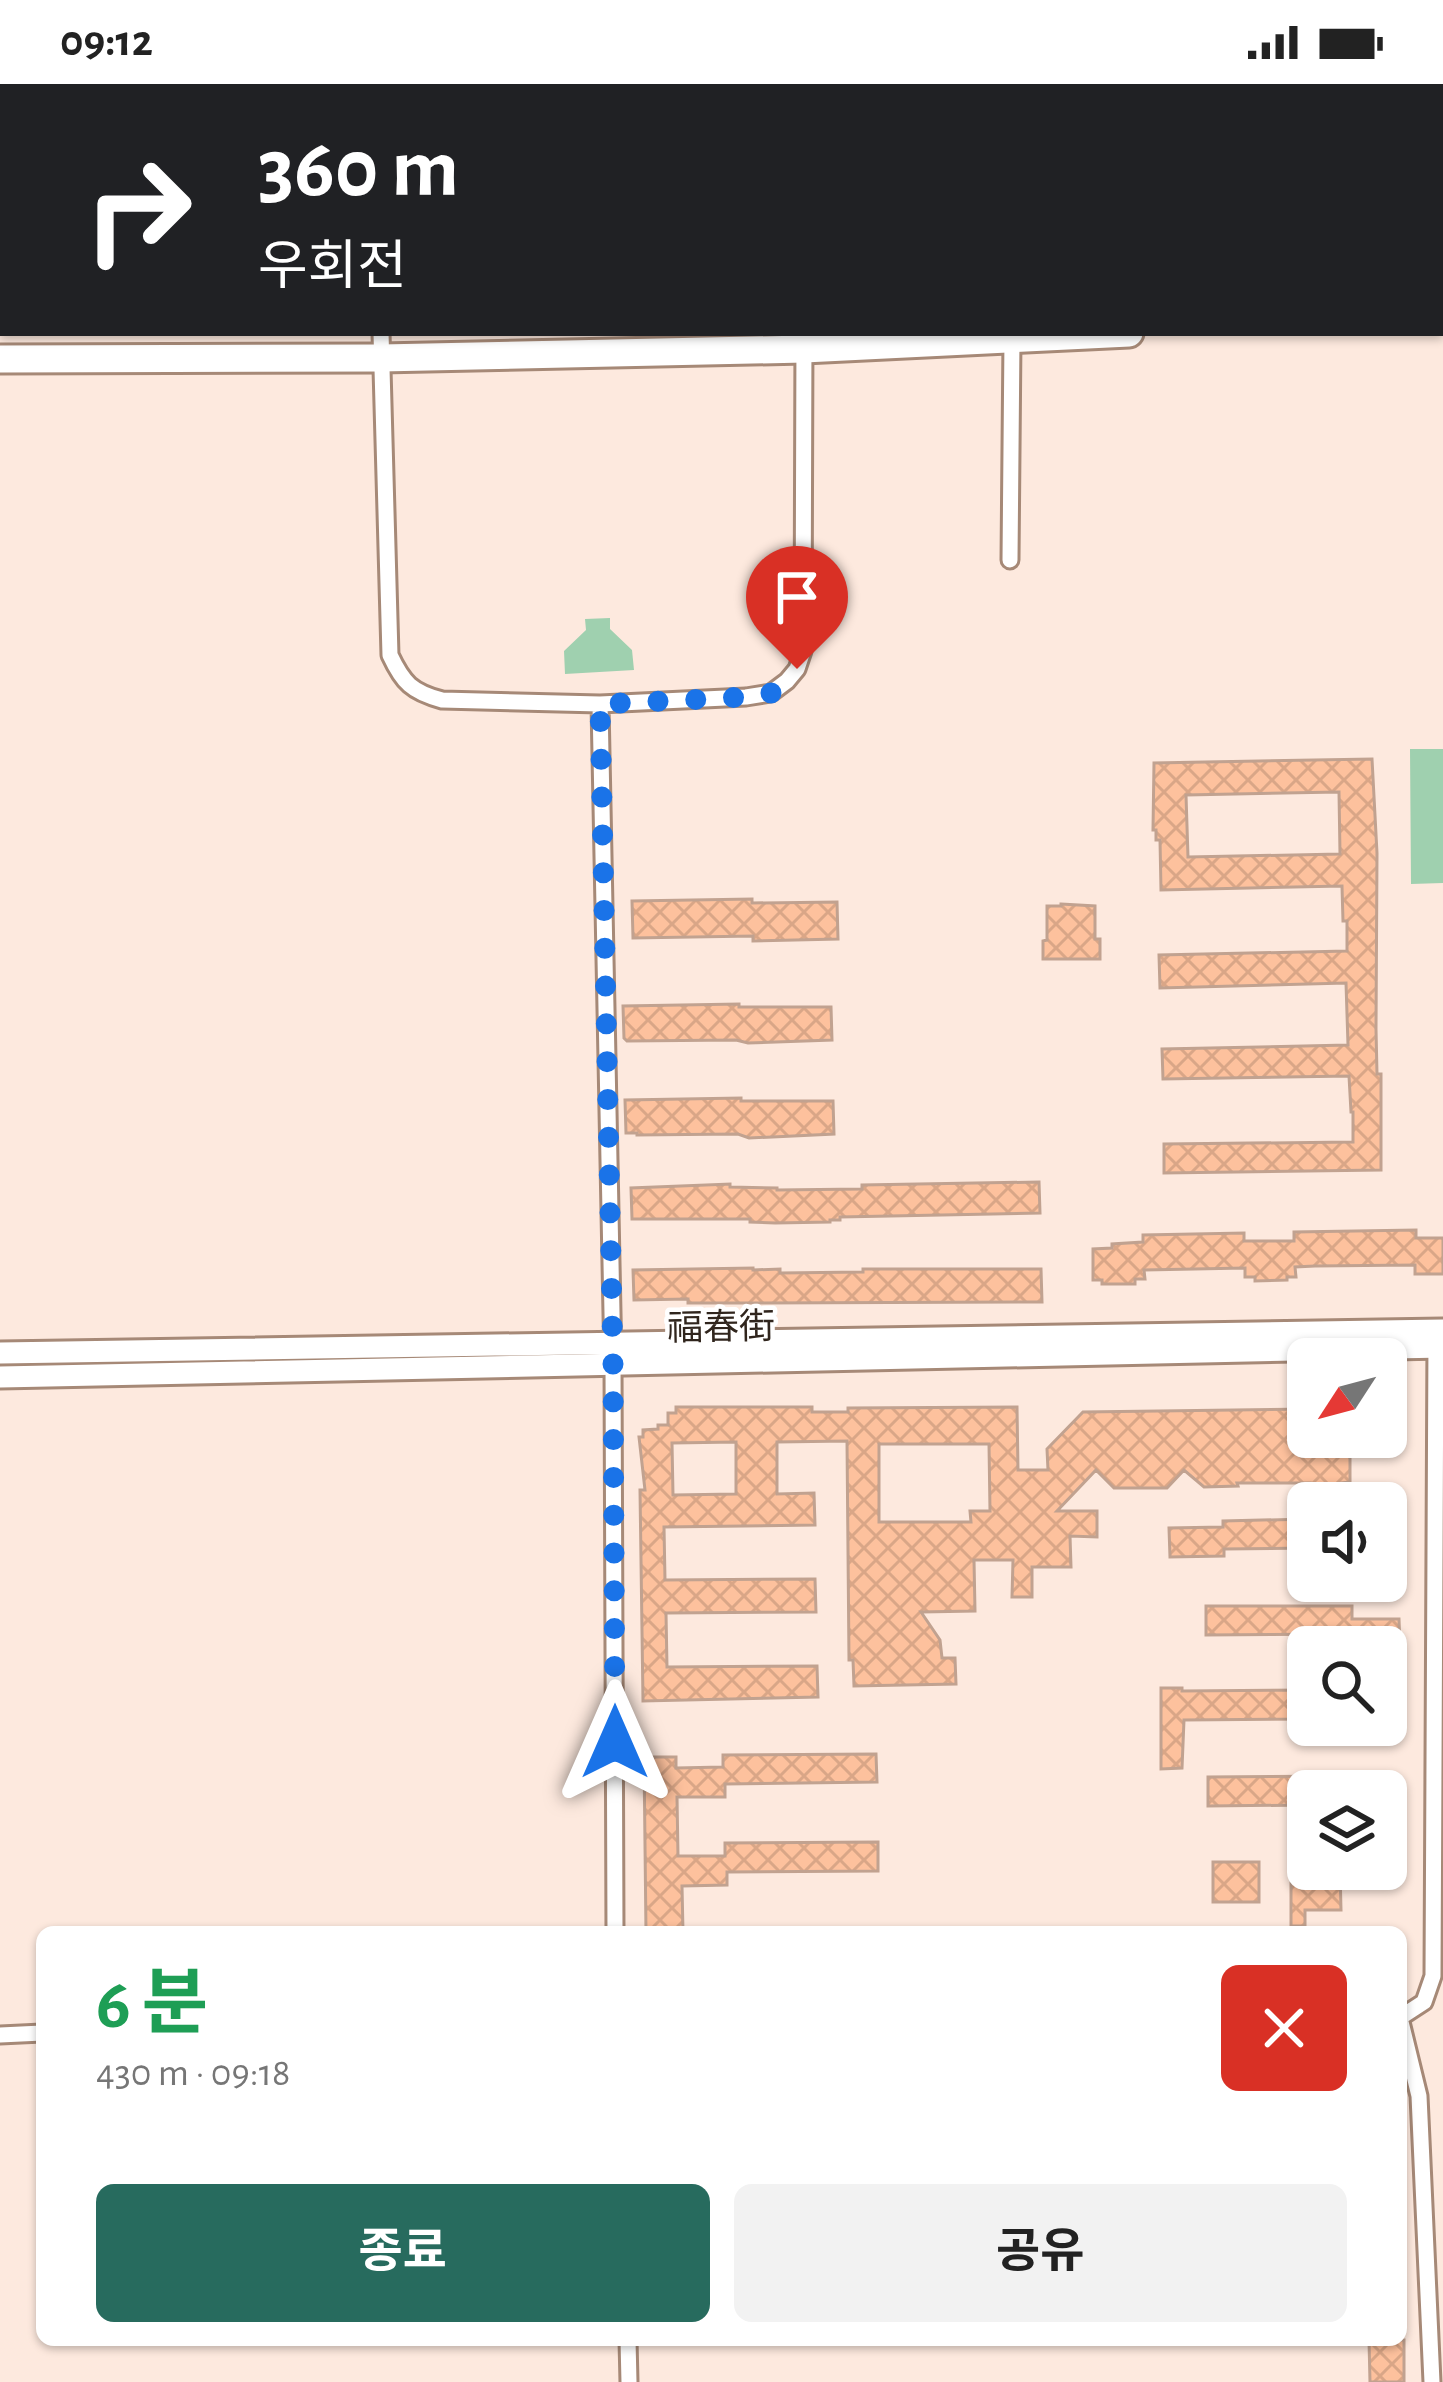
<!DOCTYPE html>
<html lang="ko">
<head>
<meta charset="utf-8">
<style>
  body { margin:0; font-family:"Alegreya Sans","Noto Sans KR",sans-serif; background:#f2f2f2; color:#222; height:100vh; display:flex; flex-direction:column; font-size:45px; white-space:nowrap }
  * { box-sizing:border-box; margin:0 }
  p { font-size:39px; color:#767676 }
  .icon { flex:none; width:66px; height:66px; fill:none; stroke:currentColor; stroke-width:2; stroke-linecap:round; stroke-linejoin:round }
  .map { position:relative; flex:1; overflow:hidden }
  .details { position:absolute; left:36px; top:1842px; width:1371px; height:420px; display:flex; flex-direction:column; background:#fff; border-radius:18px; box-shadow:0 3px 9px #0004 }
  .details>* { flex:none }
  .top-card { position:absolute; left:0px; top:0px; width:1443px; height:252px; box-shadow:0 3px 9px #0004; background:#202124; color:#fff; overflow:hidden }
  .needle { width:78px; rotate:234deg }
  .fabs { position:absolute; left:1287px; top:1254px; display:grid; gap:24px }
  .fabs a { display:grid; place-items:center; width:120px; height:120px; border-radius:18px; background:#fff; box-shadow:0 3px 9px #0004; font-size:60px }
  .pin { position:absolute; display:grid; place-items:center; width:102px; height:102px; color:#fff; margin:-123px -51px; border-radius:50% 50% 50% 0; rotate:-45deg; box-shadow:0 0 12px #0007 }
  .pin .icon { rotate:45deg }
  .me { position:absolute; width:132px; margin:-66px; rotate:0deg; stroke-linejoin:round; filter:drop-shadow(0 0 9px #0008) }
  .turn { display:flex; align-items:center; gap:42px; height:252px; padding:0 60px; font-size:54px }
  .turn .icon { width:156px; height:156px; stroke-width:2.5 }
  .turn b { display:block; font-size:84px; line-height:102px }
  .round { display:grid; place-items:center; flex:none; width:126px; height:126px; border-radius:18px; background:#f2f2f2 }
  .head { display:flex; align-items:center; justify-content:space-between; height:204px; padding:0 60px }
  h1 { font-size:72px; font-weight:700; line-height:90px; color:#1e9e55 }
  .primary-button { display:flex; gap:24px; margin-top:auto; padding:24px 60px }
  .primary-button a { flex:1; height:138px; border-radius:18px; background:#276b5e; color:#fff; font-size:48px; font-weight:700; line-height:138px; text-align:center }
  .primary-button a+a { background:#f2f2f2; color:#222 }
  .status { display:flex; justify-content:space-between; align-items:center; height:84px; padding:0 60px; background:#fff; direction:ltr }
  .status svg { height:33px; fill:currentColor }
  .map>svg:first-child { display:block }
  .grass { fill:#9fd0af }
  .water { fill:url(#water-waves) }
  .building { fill:url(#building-cross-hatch); stroke:#c1a290; stroke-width:3; fill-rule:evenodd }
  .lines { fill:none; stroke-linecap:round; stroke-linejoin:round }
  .minor-casing { stroke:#a68977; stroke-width:21 }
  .secondary-casing { stroke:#a68977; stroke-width:27 }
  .trunk-casing { stroke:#a68977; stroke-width:33 }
  .minor { stroke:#fff; stroke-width:15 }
  .secondary { stroke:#fff; stroke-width:21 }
  .trunk { stroke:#fff; stroke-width:27 }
  .route { stroke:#1a73e8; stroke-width:21; stroke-dasharray:0 37.8 }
  .labels { text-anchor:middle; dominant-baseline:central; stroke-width:9; stroke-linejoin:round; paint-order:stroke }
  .street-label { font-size:36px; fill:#30251d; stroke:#fff }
</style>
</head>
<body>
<div class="status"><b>09:12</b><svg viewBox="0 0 49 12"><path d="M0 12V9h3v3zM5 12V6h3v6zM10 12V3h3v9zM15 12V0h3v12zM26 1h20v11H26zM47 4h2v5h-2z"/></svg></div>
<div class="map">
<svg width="1443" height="2298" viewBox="0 0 1443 2298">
  <defs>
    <pattern id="water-waves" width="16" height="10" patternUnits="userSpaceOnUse" patternTransform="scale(3)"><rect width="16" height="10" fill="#a0c2f7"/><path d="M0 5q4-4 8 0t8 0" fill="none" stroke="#8aa7d3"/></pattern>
    <pattern id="building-cross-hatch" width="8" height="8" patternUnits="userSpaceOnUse" patternTransform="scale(3)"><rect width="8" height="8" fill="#fdc19d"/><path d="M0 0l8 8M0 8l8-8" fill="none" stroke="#d9a687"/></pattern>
  </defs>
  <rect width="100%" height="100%" fill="#fde9de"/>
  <path class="grass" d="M 610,534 L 610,545 L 632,566 L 634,586 L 565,590 L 564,567 L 586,546 L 585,535 Z
    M 1410,665 L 1443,665 L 1443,799 L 1411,800 Z"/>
  <path class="water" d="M 0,0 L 1443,0 L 1443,45 L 1440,45 L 1440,3 L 3,3 L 3,89 L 0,89 Z"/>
  <path class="building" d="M 1372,675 L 1377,769 L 1376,945 L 1377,990 L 1381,990 L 1381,1086 L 1164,1089 L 1164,1060 L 1353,1058 L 1353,1028 L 1351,1028 L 1349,992 L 1163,995 L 1162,965 L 1348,961 L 1346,899 L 1160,904 L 1159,871 L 1347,867 L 1347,837 L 1343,837 L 1342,802 L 1161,806 L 1160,756 L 1156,756 L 1156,746 L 1153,746 L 1154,679 ZM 1339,708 L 1340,770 L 1188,773 L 1186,711 Z
    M 752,815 L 752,819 L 837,818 L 838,855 L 753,857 L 753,852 L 633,854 L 632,817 Z
    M 1061,820 L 1095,822 L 1095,855 L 1100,855 L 1100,875 L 1043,875 L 1043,857 L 1047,856 L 1047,822 L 1061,822 Z
    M 739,920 L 739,923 L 831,923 L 832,956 L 748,959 L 736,956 L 627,957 L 624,954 L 623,922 Z
    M 741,1014 L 741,1017 L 833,1017 L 834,1050 L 749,1054 L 738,1050 L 637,1051 L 637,1049 L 626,1049 L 625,1016 Z
    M 1039,1098 L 1040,1129 L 840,1133 L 840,1136 L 830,1136 L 830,1138 L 775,1139 L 750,1138 L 750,1135 L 632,1135 L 631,1104 L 730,1100 L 730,1103 L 777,1104 L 777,1106 L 862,1105 L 862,1101 Z
    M 1416,1146 L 1416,1154 L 1443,1154 L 1443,1190 L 1415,1190 L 1415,1181 L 1315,1182 L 1295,1183 L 1296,1193 L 1287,1193 L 1287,1196 L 1255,1197 L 1255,1193 L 1245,1193 L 1245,1184 L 1144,1186 L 1145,1195 L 1135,1195 L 1135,1200 L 1102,1200 L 1102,1196 L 1093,1196 L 1093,1165 L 1112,1164 L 1112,1160 L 1143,1158 L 1143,1151 L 1244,1149 L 1244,1157 L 1294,1157 L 1294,1148 Z
    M 753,1184 L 753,1186 L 780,1185 L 780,1189 L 863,1188 L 863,1185 L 1041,1185 L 1042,1218 L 751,1219 L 688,1219 L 688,1215 L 634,1216 L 633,1186 Z
    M 676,1323 L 812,1323 L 812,1328 L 848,1328 L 848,1324 L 1017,1323 L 1018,1386 L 1048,1386 L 1047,1365 L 1083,1328 L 1308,1325 L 1308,1353 L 1338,1353 L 1350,1365 L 1350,1398 L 1314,1402 L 1311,1399 L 1237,1399 L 1238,1402 L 1204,1403 L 1184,1386 L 1167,1404 L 1114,1404 L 1096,1386 L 1057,1427 L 1097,1427 L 1097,1453 L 1070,1452 L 1071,1483 L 1032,1483 L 1032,1513 L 1012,1513 L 1013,1476 L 974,1476 L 975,1527 L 921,1528 L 940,1556 L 942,1574 L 955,1574 L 956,1600 L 854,1602 L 853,1576 L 849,1576 L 847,1357 L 777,1358 L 777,1410 L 814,1409 L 815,1441 L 664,1443 L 665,1496 L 815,1495 L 816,1528 L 666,1529 L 667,1583 L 817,1582 L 818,1613 L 643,1617 L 640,1406 L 645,1406 L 639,1353 L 643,1353 L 643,1346 L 658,1345 L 658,1341 L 668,1341 L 668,1329 L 676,1329 ZM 736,1358 L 736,1410 L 673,1411 L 672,1359 ZM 879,1360 L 989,1360 L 990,1427 L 970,1427 L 971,1438 L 879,1438 Z
    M 1308,1435 L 1308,1464 L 1224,1465 L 1224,1472 L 1170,1473 L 1169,1444 L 1223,1443 L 1223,1437 Z
    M 1206,1522 L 1352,1522 L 1352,1535 L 1399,1535 L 1400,1563 L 1352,1563 L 1352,1550 L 1206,1551 Z
    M 1161,1604 L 1182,1604 L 1182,1607 L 1308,1606 L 1308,1635 L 1184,1636 L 1182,1684 L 1161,1685 Z
    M 1386,1618 L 1403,1618 L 1403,1647 L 1386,1647 Z
    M 876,1670 L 877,1698 L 725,1700 L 725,1713 L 677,1713 L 678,1772 L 725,1772 L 725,1759 L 878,1758 L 878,1787 L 727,1788 L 727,1801 L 682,1802 L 683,1848 L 646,1848 L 644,1673 L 676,1673 L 676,1684 L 723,1683 L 723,1671 Z
    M 1344,1692 L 1344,1707 L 1308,1707 L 1308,1721 L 1208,1722 L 1208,1693 Z
    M 1213,1778 L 1259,1778 L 1259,1818 L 1213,1818 Z
    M 1340,1785 L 1341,1826 L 1305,1826 L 1305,1842 L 1291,1842 L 1291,1799 L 1294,1799 L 1294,1786 Z
    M 1369,2256 L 1404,2256 L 1404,2298 L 1370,2298 Z"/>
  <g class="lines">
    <g class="minor-casing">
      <path id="minor" d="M 586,0 L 586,3
        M 381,249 L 390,571 C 403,599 412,608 442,616 L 600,620 L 746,613 L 771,609 L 787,597 L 797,585 L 803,567 L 804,249
        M 1010,476 L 1012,255
        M 600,620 L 613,1280 L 615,1848
        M 1401,1933 L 1424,1918 L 1433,1892 L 1436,1254
        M 1401,1938 L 1419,2012 L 1432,2298
        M 0,1951 L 42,1949
        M 628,2256 L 629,2298"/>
    </g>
    <g class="secondary-casing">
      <path id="secondary" d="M 0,1269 L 1443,1246
        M 0,1293 L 1443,1263"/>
    </g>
    <g class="trunk-casing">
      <path id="trunk" d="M 1440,234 L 1443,234
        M 0,275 L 381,274 L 804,265 L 1129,249"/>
    </g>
    <use href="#minor" class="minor"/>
    <use href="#secondary" class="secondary"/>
    <use href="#trunk" class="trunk"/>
  </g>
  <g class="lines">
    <path class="route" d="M 615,1658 L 613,1280 L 600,620 L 746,613 L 771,609 L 797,585"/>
  </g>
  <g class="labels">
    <g class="street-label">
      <text transform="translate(721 1244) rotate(-1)">福春街</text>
    </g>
  </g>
</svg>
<div class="fabs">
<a><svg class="needle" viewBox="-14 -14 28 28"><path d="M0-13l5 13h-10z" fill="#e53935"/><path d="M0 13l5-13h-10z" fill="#767676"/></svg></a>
<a><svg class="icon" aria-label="sound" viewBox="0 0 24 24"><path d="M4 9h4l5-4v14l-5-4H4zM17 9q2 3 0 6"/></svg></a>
<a><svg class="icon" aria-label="search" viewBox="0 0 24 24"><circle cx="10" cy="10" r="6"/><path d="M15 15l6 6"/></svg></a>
<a><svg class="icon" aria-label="layers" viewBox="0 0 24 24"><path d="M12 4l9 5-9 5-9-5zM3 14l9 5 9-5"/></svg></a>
</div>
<div class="pin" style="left:797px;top:585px;background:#d93025"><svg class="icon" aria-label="arrive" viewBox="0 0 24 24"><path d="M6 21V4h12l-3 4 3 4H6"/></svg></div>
<svg class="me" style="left:615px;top:1658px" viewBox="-20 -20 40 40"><path d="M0-17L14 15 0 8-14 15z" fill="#1a73e8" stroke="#fff" stroke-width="4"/></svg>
<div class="top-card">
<div class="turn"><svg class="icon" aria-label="right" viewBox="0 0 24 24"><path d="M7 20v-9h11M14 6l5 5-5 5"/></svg><div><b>360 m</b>우회전</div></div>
</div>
<section class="details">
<div class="head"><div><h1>6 분</h1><p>430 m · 09:18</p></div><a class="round" style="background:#d93025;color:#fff"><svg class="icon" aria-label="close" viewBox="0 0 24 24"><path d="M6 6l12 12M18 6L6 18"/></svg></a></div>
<div class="primary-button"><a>종료</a><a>공유</a></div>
</section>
</div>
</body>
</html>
